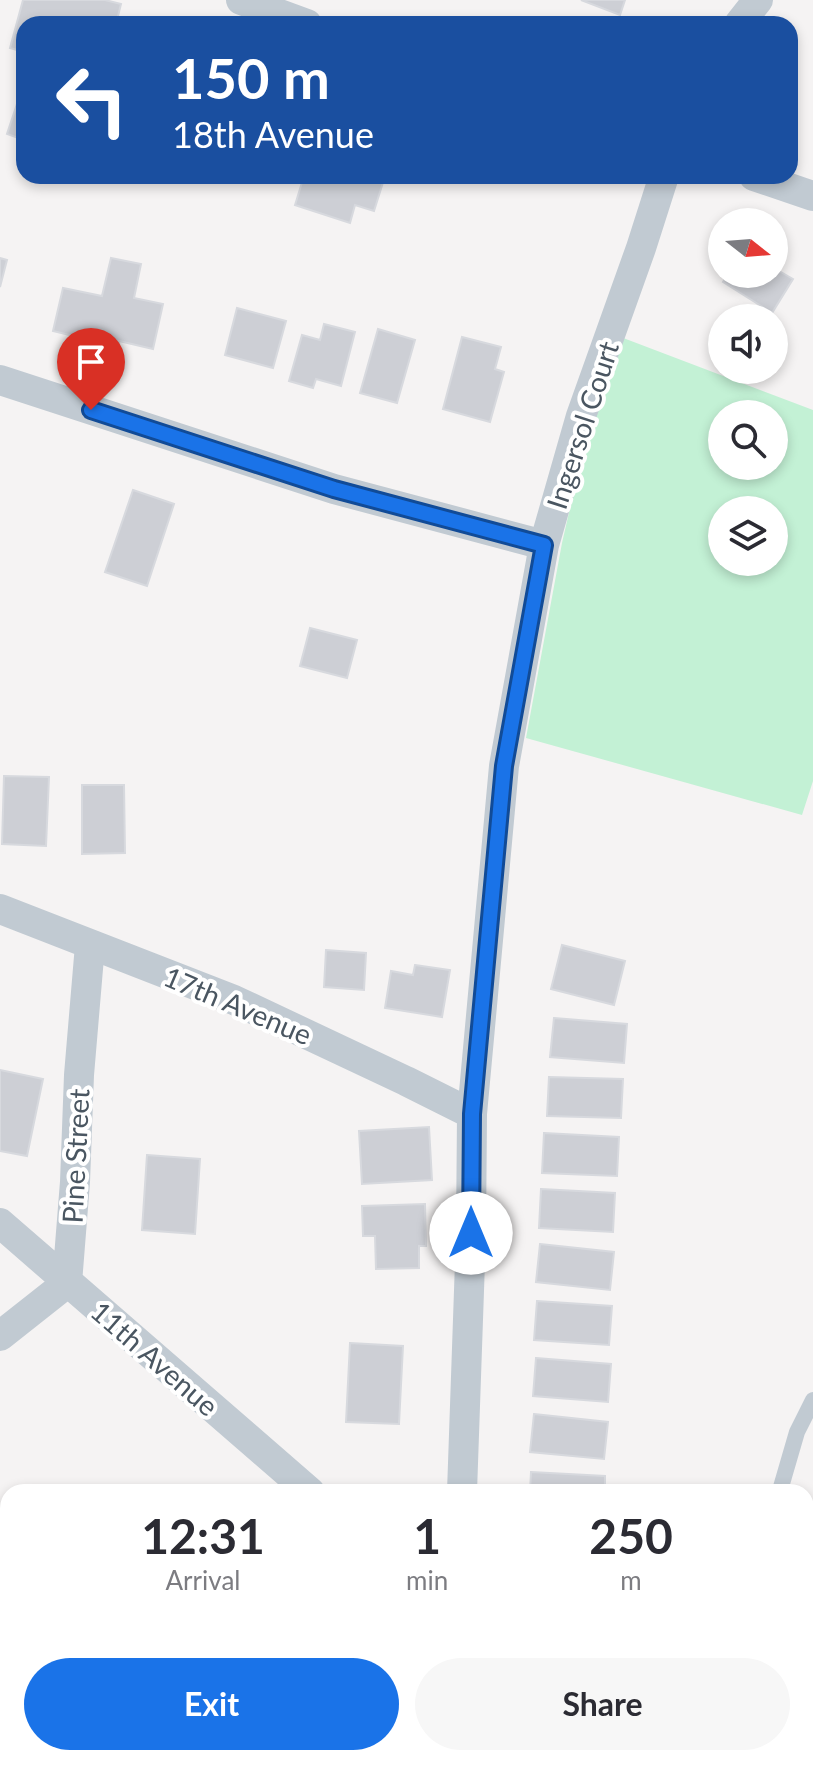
<!DOCTYPE html>
<html lang="en">
<head>
<meta charset="utf-8">
<style>
  body { margin:0; font-family:Lato,sans-serif; background:#f7f7f7; color:#2b2b33; height:100vh; display:flex; flex-direction:column; font-size:30px; white-space:nowrap }
  * { box-sizing:border-box; margin:0 }
  p { font-size:26px; color:#7c7c81 }
  .icon { flex:none; width:44px; height:44px; fill:none; stroke:currentColor; stroke-width:2; stroke-linecap:round; stroke-linejoin:round }
  .map { position:relative; flex:1; overflow:hidden }
  .details { position:absolute; left:0px; top:1484px; width:814px; height:282px; display:flex; flex-direction:column; background:#fff; border-radius:24px 24px 0 0; box-shadow:0 4px 12px #0003 }
  .details>* { flex:none }
  .hud { position:absolute; left:16px; top:16px; width:782px; height:168px; border-radius:24px; box-shadow:0 4px 12px #0003; background:#1a4fa0; color:#fff; overflow:hidden }
  .needle { width:52px; rotate:107deg }
  .controls { position:absolute; left:708px; top:208px; display:grid; gap:16px }
  .controls a { display:grid; place-items:center; width:80px; height:80px; border-radius:50%; background:#fff; box-shadow:0 4px 12px #0003; font-size:40px }
  .pin { position:absolute; display:grid; place-items:center; width:68px; height:68px; color:#fff; margin:-82px -34px; border-radius:50% 50% 50% 0; rotate:-45deg; box-shadow:0 0 8px #0007 }
  .pin .icon { rotate:45deg }
  .me { position:absolute; width:88px; margin:-44px; rotate:0deg; stroke-linejoin:round; filter:drop-shadow(0 0 6px #0008) }
  .turn { display:flex; align-items:center; gap:28px; height:168px; padding:0 24px; font-size:36px }
  .turn .icon { width:104px; height:104px; stroke-width:2.5 }
  .turn b { display:block; font-size:56px; line-height:68px }
  .eta { display:flex; justify-content:space-evenly; align-items:center; height:136px; text-align:center }
  .eta b { font-size:48px; font-weight:700; line-height:56px }
  .action { display:flex; gap:16px; margin-top:auto; padding:16px 24px }
  .action a { flex:1; height:92px; border-radius:48px; background:#1a73e8; color:#fff; font-size:32px; font-weight:700; line-height:92px; text-align:center }
  .action a+a { background:#f7f7f7; color:#2b2b33 }
  .map>svg:first-child { display:block }
  .green { fill:#c3f1d5; fill-rule:evenodd }
  .building { fill:#cdcfd5; stroke:#d7d9de; stroke-width:2 }
  .lines { fill:none; stroke-linecap:round; stroke-linejoin:round }
  .lane { stroke:#c1cad2; stroke-width:16 }
  .street { stroke:#c1cad2; stroke-width:30 }
  .secondary { stroke:#c1cbd6; stroke-width:44 }
  .route-casing { stroke:#114b97; stroke-width:20 }
  .route { stroke:#1a73e8; stroke-width:14 }
  .labels { text-anchor:middle; dominant-baseline:central; stroke-width:8; stroke-linejoin:round; paint-order:stroke }
  .street-label { font-size:28px; fill:#4a5661; stroke:#fff }
</style>
</head>
<body>
<div class="map">
<svg width="813" height="1765" viewBox="0 0 813 1765">
  <rect width="100%" height="100%" fill="#f5f3f3"/>
  <path class="green" d="M 618,336 L 813,410 L 813,781 L 802,815 L 526,738 L 562,543 L 588,430 ZM 722,414 L 774,414 L 774,466 L 722,466 ZM 722,510 L 774,510 L 774,562 L 722,562 Z"/>
  <path class="building" d="M 23,0 L 105,0 L 121,4 L 116,24 L 24,24 L 24,52 L 10,48 Z
    M 581,0 L 625,0 L 620,15 Z
    M 21,92 L 24,93 L 24,140 L 7,134 Z
    M 304,176 L 385,176 L 374,211 L 355,205 L 350,223 L 295,205 Z
    M 0,258 L 7,260 L 0,287 Z
    M 111,258 L 141,264 L 134,298 L 163,304 L 153,349 L 119,341 L 116,354 L 85,346 L 86,339 L 53,331 L 63,288 L 102,296 Z
    M 774,268 L 793,279 L 772,313 L 723,282 L 728,274 L 774,274 Z
    M 237,308 L 286,321 L 273,368 L 225,355 Z
    M 324,324 L 355,332 L 341,386 L 316,379 L 313,388 L 289,381 L 302,335 L 320,340 Z
    M 378,329 L 415,340 L 397,403 L 360,393 Z
    M 462,337 L 501,347 L 495,369 L 504,372 L 490,422 L 443,409 Z
    M 133,490 L 174,504 L 147,586 L 105,572 Z
    M 310,628 L 357,640 L 347,678 L 300,666 Z
    M 4,776 L 49,777 L 46,846 L 2,844 Z
    M 82,785 L 124,785 L 125,853 L 82,854 Z
    M 562,945 L 625,961 L 614,1005 L 551,989 Z
    M 326,950 L 366,953 L 364,990 L 324,987 Z
    M 415,965 L 450,970 L 442,1017 L 385,1008 L 391,971 L 413,975 Z
    M 554,1018 L 627,1024 L 624,1063 L 550,1057 Z
    M 0,1070 L 43,1079 L 27,1156 L 0,1151 Z
    M 549,1077 L 623,1079 L 621,1118 L 547,1116 Z
    M 429,1127 L 432,1180 L 362,1184 L 359,1131 Z
    M 544,1133 L 619,1137 L 617,1176 L 542,1173 Z
    M 147,1155 L 200,1159 L 195,1234 L 142,1230 Z
    M 541,1189 L 615,1193 L 613,1232 L 539,1228 Z
    M 425,1204 L 426,1246 L 419,1246 L 419,1268 L 376,1269 L 375,1236 L 363,1236 L 362,1206 Z
    M 540,1244 L 614,1252 L 610,1290 L 536,1282 Z
    M 537,1301 L 612,1306 L 609,1345 L 534,1340 Z
    M 350,1343 L 403,1346 L 399,1424 L 346,1422 Z
    M 536,1358 L 611,1364 L 608,1402 L 533,1396 Z
    M 534,1414 L 608,1422 L 604,1459 L 530,1452 Z
    M 531,1472 L 605,1476 L 605,1492 L 530,1492 Z
    M 77,1758 L 175,1758 L 168,1765 L 133,1765 L 127,1758 L 120,1765 L 84,1765 Z"/>
  <g class="lines">
    <path class="lane" d="M 783,1492 L 781,1487 L 797,1432 L 813,1400
      M 806,1533 L 813,1540
      M 806,1662 L 813,1663
      M 806,1743 L 813,1744
      M 448,1765 L 463,1758"/>
    <path class="street" d="M 241,0 L 307,24
      M 739,24 L 758,0
      M 754,176 L 813,196
      M 0,380 L 334,489 L 544,545
      M 0,909 L 234,1000 L 406,1081 L 472,1114
      M 0,1223 L 310,1492
      M 0,1336 L 67,1283 L 75,1182 L 79,1075 L 90,945
      M 462,1492 L 471,1233 L 472,1114 L 504,766 L 544,545 L 581,416 L 641,248 L 664,176"/>
    <path class="secondary" d="M 806,1630 L 813,1630
      M 341,1765 L 352,1758"/>
  </g>
  <g class="lines">
    <g class="route-casing">
      <path id="route" d="M 91,410 L 334,489 L 544,545 L 504,766 L 472,1114 L 471,1233"/>
    </g>
    <use href="#route" class="route"/>
  </g>
  <g class="labels">
    <g class="street-label">
      <text transform="translate(582 425) rotate(-72)">Ingersol Court</text>
      <text transform="translate(238 1005) rotate(23)">17th Avenue</text>
      <text transform="translate(75 1156) rotate(-87)">Pine Street</text>
      <text transform="translate(155 1358) rotate(41)">11th Avenue</text>
    </g>
  </g>
</svg>
<div class="controls">
<a><svg class="needle" viewBox="-14 -14 28 28"><path d="M0-13l5 13h-10z" fill="#e53935"/><path d="M0 13l5-13h-10z" fill="#7c7c81"/></svg></a>
<a><svg class="icon" aria-label="sound" viewBox="0 0 24 24"><path d="M4 9h4l5-4v14l-5-4H4zM17 9q2 3 0 6"/></svg></a>
<a><svg class="icon" aria-label="search" viewBox="0 0 24 24"><circle cx="10" cy="10" r="6"/><path d="M15 15l6 6"/></svg></a>
<a><svg class="icon" aria-label="layers" viewBox="0 0 24 24"><path d="M12 4l9 5-9 5-9-5zM3 14l9 5 9-5"/></svg></a>
</div>
<div class="pin" style="left:91px;top:410px;background:#d93025"><svg class="icon" aria-label="arrive" viewBox="0 0 24 24"><path d="M6 21V4h12l-3 4 3 4H6"/></svg></div>
<svg class="me" style="left:471px;top:1233px" viewBox="-20 -20 40 40"><circle r="19" fill="#fff"/><path d="M0-13L10 11 0 6-10 11z" fill="#1a73e8"/></svg>
<div class="hud">
<div class="turn"><svg class="icon" aria-label="left" viewBox="0 0 24 24"><path d="M17 20v-9H6M10 6l-5 5 5 5"/></svg><div><b>150 m</b>18th Avenue</div></div>
</div>
<section class="details">
<div class="eta">
<div><b>12:31</b><p>Arrival</p></div>
<div><b>1</b><p>min</p></div>
<div><b>250</b><p>m</p></div>
</div>
<div class="action"><a>Exit</a><a>Share</a></div>
</section>
</div>
</body>
</html>
